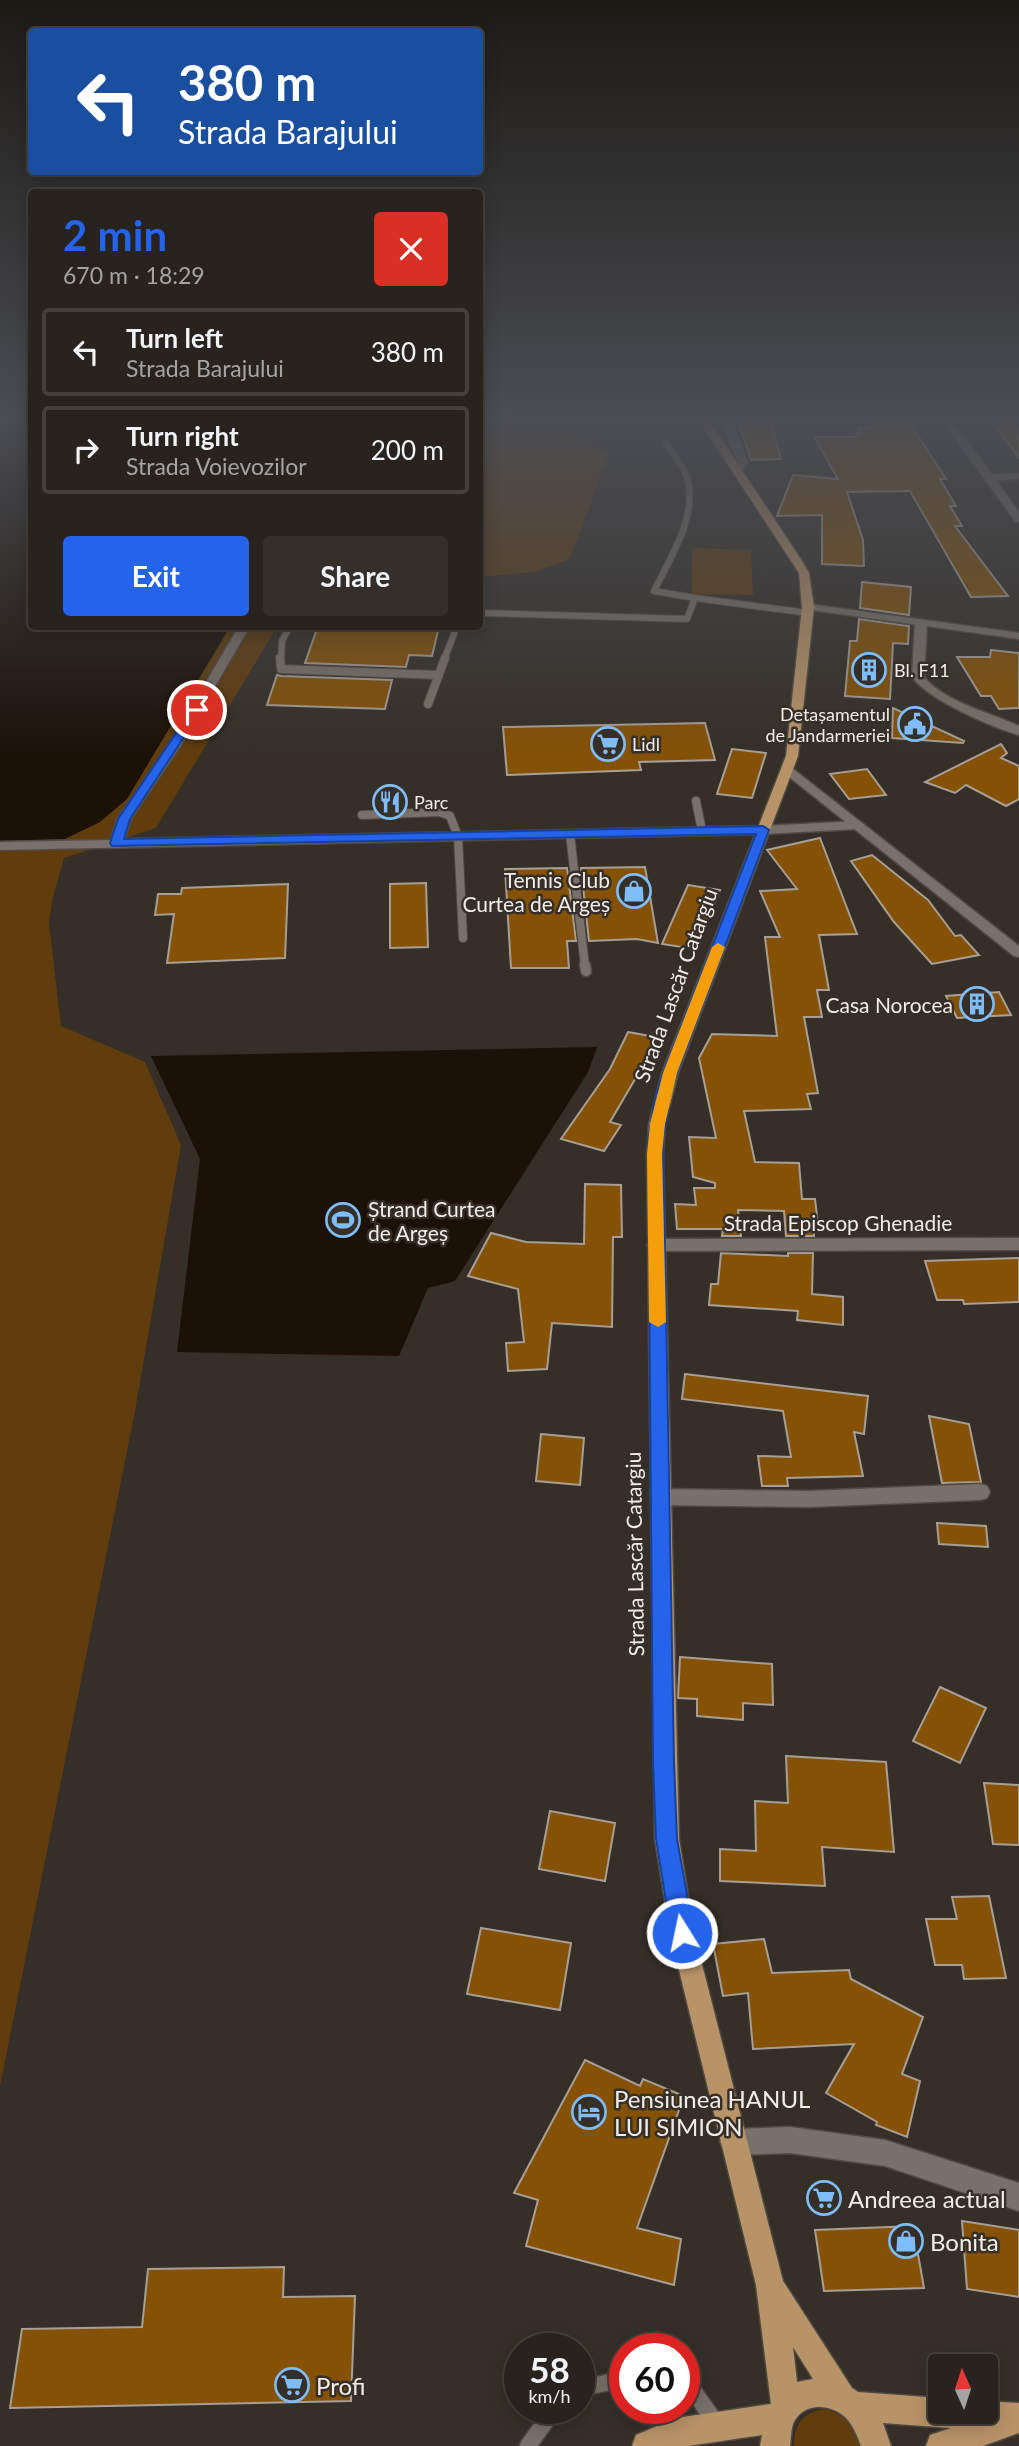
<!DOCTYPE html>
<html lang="en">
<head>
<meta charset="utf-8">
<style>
  body { margin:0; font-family:Lato,sans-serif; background:#342f2b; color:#f1f3f6; height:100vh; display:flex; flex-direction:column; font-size:26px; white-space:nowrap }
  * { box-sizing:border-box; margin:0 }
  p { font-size:23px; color:#a5a4a4 }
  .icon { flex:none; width:38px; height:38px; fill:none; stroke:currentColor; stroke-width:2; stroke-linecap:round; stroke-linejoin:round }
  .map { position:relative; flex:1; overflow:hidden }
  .side { position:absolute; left:28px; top:189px; width:455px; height:441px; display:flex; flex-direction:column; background:#28231e; border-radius:7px; box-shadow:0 4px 18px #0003,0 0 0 2px #44403c }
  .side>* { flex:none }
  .banner { position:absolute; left:28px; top:28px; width:455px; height:147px; border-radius:7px; box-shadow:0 4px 18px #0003,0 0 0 2px #44403c; background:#1a4fa0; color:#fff; overflow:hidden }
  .needle { width:46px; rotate:357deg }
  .fabs { position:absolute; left:928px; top:2354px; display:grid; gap:14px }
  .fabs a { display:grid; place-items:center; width:70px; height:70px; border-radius:7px; background:#28231e; box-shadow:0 4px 18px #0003,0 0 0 2px #44403c; font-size:35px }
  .speed { position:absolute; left:504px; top:2333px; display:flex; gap:14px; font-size:35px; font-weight:700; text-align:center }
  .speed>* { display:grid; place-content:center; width:91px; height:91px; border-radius:50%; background:#28231e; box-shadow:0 4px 18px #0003,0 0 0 2px #44403c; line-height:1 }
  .speed small { font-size:18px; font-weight:400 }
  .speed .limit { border:10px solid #d22; background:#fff; color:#111 }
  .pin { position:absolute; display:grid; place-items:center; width:60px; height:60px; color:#fff; margin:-30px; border:4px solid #fff; border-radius:50%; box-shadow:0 2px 7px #0007 }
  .me { position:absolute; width:77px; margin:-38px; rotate:350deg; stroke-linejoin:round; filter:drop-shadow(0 0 5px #0008) }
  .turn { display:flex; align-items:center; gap:24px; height:147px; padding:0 35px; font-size:32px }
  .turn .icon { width:91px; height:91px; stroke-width:2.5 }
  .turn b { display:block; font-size:49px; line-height:60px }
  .round { display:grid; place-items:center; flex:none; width:74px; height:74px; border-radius:7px; background:#342f2b }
  .summary { display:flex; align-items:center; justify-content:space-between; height:119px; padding:0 35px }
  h1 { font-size:42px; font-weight:700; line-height:52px; color:#2563eb }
  .button { display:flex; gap:14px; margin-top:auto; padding:14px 35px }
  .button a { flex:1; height:80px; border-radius:7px; background:#2563eb; color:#fff; font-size:28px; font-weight:700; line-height:80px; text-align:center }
  .button a+a { background:#342f2b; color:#f1f3f6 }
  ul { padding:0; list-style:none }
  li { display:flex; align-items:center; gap:21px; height:88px; margin:0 14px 10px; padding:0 21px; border:4px solid #44403c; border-radius:7px }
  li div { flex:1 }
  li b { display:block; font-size:26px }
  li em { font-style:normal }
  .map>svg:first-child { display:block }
  .green { fill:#613c0d }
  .water { fill:#1b1107 }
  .building { fill:#845106; stroke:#a79e96; stroke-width:2 }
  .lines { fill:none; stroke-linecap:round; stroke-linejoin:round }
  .service-far3-casing { stroke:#504a44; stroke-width:8 }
  .service-far2-casing { stroke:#504a44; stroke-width:10 }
  .service-far1-casing { stroke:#504a44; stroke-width:13 }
  .service-casing { stroke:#504a44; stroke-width:19 }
  .minor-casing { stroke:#504a44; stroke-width:3 }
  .tertiary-casing { stroke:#504a44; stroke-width:3 }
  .secondary-casing { stroke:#504a44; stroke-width:3 }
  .primary-casing { stroke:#504a44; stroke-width:3 }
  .service-far3 { stroke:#797169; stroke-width:6 }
  .service-far2 { stroke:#797169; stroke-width:8 }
  .service-far1 { stroke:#797169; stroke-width:10 }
  .service { stroke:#797169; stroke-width:16 }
  .minor { fill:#797169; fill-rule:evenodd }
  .tertiary { fill:#797169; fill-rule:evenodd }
  .secondary { fill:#797169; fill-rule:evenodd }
  .primary { fill:#b99368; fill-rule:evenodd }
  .route { fill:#2563eb; stroke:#184099; stroke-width:2 }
  .slow { fill:#f59e0b }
  .labels { text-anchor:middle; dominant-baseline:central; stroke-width:5; stroke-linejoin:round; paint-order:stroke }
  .far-poi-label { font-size:18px; fill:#f1ece7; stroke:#352f28; text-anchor:start }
  .poi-label { font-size:21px; fill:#f1ece7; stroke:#352f28; text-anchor:end }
  .street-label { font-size:21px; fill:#f1ece7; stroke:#352f28 }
  .near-poi-label { font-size:24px; fill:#f1ece7; stroke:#352f28; text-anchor:start }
</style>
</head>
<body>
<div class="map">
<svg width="1019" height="2446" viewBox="0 0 1019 2446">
  <rect width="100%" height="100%" fill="#352f28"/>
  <path class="green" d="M 0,416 L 31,416 L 32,626 L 277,627 L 156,828 L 64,858 L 52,901 L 49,923 L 61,1026 L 145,1062 L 181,1145 L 135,1411 L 0,2086 Z
    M 499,428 C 540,428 574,432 609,453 L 570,559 L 533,572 L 480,577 L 480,430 Z
    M 692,548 L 751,550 L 753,595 L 692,594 Z
    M 825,2409 C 844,2414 857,2426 860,2446 L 794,2446 C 794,2424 803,2412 825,2409 Z"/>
  <path class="water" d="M 0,416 L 31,416 L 32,626 L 230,627 L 127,799 L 100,822 L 65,839 L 0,841 Z
    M 597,1047 L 588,1072 L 455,1281 L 428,1288 L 399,1356 L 177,1352 L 200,1159 L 151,1056 Z"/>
  <path class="building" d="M 865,416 L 905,416 L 946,479 L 940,479 L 956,506 L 950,506 L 962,526 L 955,526 L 1008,596 L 971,597 L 910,491 L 847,492 L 863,540 L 864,566 L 822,564 L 822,515 L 777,516 L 793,475 L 838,479 L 814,437 L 857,437 L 856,433 L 861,433 L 858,428 L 873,428 Z
    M 988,416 L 1019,416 L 1019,458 Z
    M 739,424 L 772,426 L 781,459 L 751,460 Z
    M 862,582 L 911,587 L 909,615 L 860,608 Z
    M 859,619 L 909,626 L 908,644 L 893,643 L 890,699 L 845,696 L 850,641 L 857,641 Z
    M 318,626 L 417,626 L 416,630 L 438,631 L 432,656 L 409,655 L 406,667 L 305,663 Z
    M 991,650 L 1019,653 L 1019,708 L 999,709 L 991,696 L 981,696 L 957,657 L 990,657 Z
    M 277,675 L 281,676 L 392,680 L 385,709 L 267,705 Z
    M 893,708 L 964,741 L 963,743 L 892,738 Z
    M 705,723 L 715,760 L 639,762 L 641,770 L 507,775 L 503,727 Z
    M 1001,744 L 1007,753 L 1001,758 L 1019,766 L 1019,799 L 1006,806 L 966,785 L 955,793 L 925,782 Z
    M 732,749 L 766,753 L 752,798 L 717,794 Z
    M 867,769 L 886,795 L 849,799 L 830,774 Z
    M 820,838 L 857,934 L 819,935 L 829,990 L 817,990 L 822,1017 L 804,1017 L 818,1093 L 807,1094 L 811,1109 L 744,1111 L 755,1162 L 799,1163 L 802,1199 L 815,1199 L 818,1224 L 814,1224 L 814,1236 L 786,1236 L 784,1211 L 738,1210 L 741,1236 L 722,1236 L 723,1229 L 677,1229 L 675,1204 L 696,1205 L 694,1188 L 715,1188 L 715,1183 L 693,1177 L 689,1137 L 716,1138 L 699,1058 L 712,1034 L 777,1036 L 765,937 L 780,937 L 760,891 L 797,889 L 767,850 Z
    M 872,855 L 928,900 L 955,936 L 961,935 L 979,955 L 932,964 L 894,922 L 851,861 Z
    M 645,867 L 658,943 L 637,939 L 589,941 L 581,868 Z
    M 567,868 L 576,941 L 567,941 L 569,968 L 511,968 L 505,869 Z
    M 426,883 L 428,947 L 390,948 L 390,884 Z
    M 288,884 L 285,958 L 167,963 L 174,914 L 155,915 L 158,894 L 181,894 L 182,888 Z
    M 688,885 L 720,890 L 695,949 L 662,944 Z
    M 999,992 L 1011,1015 L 957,1018 L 946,996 Z
    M 628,1032 L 656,1037 L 641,1069 L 610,1122 L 621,1125 L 604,1151 L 561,1139 L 610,1069 Z
    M 585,1184 L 621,1185 L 622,1237 L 613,1237 L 612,1327 L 552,1323 L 547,1369 L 508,1371 L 506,1343 L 524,1342 L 518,1289 L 468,1276 L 491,1233 L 526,1242 L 584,1244 Z
    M 721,1253 L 788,1256 L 788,1253 L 813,1253 L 812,1294 L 843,1297 L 843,1325 L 797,1320 L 798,1311 L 709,1305 L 711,1284 L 718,1284 Z
    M 1019,1258 L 1019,1302 L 964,1304 L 963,1300 L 937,1300 L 925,1261 Z
    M 685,1374 L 868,1396 L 864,1434 L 854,1432 L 863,1476 L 787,1478 L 788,1486 L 762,1486 L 758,1456 L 791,1457 L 783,1411 L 682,1399 Z
    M 929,1416 L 969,1424 L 981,1482 L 942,1483 Z
    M 541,1434 L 584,1438 L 580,1485 L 536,1481 Z
    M 937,1523 L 986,1526 L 988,1547 L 939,1544 Z
    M 680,1657 L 772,1664 L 773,1705 L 743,1703 L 743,1720 L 697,1716 L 697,1699 L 678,1698 Z
    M 940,1687 L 986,1708 L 960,1763 L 913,1741 Z
    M 786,1756 L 886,1762 L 894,1852 L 822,1847 L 825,1886 L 720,1881 L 720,1849 L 756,1851 L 755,1801 L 788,1803 Z
    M 984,1783 L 1019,1785 L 1019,1845 L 993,1844 Z
    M 550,1811 L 615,1823 L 605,1881 L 539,1869 Z
    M 989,1896 L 1006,1978 L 964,1979 L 962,1965 L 935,1965 L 926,1919 L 957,1919 L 952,1897 Z
    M 481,1928 L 571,1943 L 560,2010 L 467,1994 Z
    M 764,1939 L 772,1973 L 849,1970 L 851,1979 L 923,2017 L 902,2074 L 920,2081 L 907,2137 L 876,2125 L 877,2122 L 826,2093 L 854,2044 L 753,2049 L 748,1993 L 723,1996 L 713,1944 Z
    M 585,2060 L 640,2086 L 643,2079 L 684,2096 L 637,2228 L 681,2239 L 674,2285 L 526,2246 L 538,2200 L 514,2193 Z
    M 962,2221 L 1019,2230 L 1019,2297 L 967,2289 Z
    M 913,2226 L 924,2288 L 824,2291 L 815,2230 Z
    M 284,2267 L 283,2297 L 355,2296 L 351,2401 L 10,2408 L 22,2329 L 142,2327 L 148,2269 Z"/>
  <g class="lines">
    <g class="service-far3-casing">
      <path id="service-far3" d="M 666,443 C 673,455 685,467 688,481 C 697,518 669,560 654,591 L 695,598
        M 480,613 L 687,619 L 695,598 L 808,613
        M 281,660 L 282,641 L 290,626
        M 444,660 L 457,626"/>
    </g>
    <g class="service-far2-casing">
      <path id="service-far2" d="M 280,658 L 281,669 L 439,675
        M 428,704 L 445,658
        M 696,801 L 702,831
        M 362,815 L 440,812 L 450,816 L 458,836 L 463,938
        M 570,834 L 585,966"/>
    </g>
    <g class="service-far1-casing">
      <path id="service-far1" d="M 585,965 L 586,971"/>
    </g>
    <g class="service-casing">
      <path id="service" d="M 684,2388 L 694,2392 L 716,2423
        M 579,2393 L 591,2386 L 625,2379
        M 528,2446 L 555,2408"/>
    </g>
    <g class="minor-casing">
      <path id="minor" d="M 719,416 L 729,416 L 748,462 L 741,471 L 732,469 L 738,462 Z
        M 1019,473 L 1019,479 L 989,481 L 984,478 L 989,475 Z
        M 921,620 L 927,623 L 924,677 C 946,703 989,712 1019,726 L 1019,735 C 991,727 929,700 912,677 L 915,623 Z
        M 239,626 L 250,626 L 181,745 L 131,819 L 125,839 L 763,826 L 858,821 L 865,825 L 858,829 L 763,834 L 0,850 L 0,842 L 111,840 L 117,819 L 169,745 Z
        M 1019,1238 L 1019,1250 L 656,1251 L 647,1245 L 656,1239 Z
        M 980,1484 L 987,1486 L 990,1492 L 987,1498 L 980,1500 L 808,1507 L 662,1505 L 655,1503 L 652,1497 L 655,1491 L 662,1489 L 808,1491 Z
        M 790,2127 L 885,2140 L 1019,2183 L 1019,2211 L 885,2166 L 790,2153 L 733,2155 L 724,2151 L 720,2142 L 724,2133 L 733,2129 Z"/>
    </g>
    <g class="tertiary-casing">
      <path id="tertiary" d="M 808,604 L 1019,633 L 1019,639 L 804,609 L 802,607 Z"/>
    </g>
    <g class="secondary-casing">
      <path id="secondary" d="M 939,416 L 949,416 L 1019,512 L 1019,522 L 1015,521 Z
        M 788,765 L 1019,946 L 1019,957 L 1014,956 L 783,772 L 783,766 Z"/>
    </g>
    <g class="primary-casing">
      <path id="primary" d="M 696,416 L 706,416 L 800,558 L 809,573 L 814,607 L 798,756 L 678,1073 L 665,1124 L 663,1154 L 679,1839 L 694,1933 L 783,2281 L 852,2388 L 858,2392 L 940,2398 L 940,2412 L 985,2412 L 985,2401 L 1019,2403 L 1019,2433 L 983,2446 L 926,2446 L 930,2435 L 951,2428 L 883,2423 L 891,2446 L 861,2446 C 857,2435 853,2425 845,2417 C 830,2403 802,2402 793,2424 C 791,2430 791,2439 790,2446 L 760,2446 L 762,2435 L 688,2446 L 632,2446 L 636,2435 L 676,2418 L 771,2404 L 756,2285 L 670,1933 L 655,1839 L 647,1154 L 649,1124 L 662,1073 L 786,756 L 802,607 L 799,573 ZM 793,2347 L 813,2379 L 797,2382 Z"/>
    </g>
    <use href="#service-far3" class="service-far3"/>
    <use href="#service-far2" class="service-far2"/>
    <use href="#service-far1" class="service-far1"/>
    <use href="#service" class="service"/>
    <use href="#minor" class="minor"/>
    <use href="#tertiary" class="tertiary"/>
    <use href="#secondary" class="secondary"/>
    <use href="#primary" class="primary"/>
  </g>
  <linearGradient id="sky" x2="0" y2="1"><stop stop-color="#1d1a16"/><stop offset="0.55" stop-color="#4b4d53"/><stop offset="1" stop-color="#4b4d53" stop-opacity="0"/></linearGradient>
  <rect width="1019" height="758" fill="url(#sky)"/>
  <path class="route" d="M 197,707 L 202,710 L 130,819 L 124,839 L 763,826 L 769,830 L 677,1073 L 670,1098 L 663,1139 L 674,1762 L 677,1839 L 694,1933 L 690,1940 L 682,1943 L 674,1940 L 671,1933 L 656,1839 L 653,1762 L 648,1139 L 655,1098 L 663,1073 L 756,834 L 112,846 L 110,843 L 118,819 L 193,708 Z"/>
  <path class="slow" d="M 718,943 L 725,947 L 677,1073 L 665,1124 L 662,1154 L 666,1322 L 658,1327 L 649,1322 L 647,1154 L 650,1124 L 663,1073 L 712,947 Z"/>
  <defs>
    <g id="building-ring" transform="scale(1.75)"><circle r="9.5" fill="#352f28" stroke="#7ebdf9" stroke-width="1.5"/><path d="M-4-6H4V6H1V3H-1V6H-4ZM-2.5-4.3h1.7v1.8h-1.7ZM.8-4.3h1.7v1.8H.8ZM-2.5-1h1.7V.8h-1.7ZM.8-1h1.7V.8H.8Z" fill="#7ebdf9"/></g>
    <g id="civic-ring" transform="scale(1.75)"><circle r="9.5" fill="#352f28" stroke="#7ebdf9" stroke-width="1.5"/><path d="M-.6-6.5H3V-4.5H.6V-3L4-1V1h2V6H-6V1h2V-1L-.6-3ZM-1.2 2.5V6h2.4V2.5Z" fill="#7ebdf9"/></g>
    <g id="supermarket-ring" transform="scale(1.75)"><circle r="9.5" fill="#352f28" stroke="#7ebdf9" stroke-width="1.5"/><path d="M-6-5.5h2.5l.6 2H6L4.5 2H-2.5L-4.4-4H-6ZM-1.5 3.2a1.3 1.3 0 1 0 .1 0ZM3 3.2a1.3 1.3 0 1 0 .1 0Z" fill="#7ebdf9"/></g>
    <g id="restaurant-ring" transform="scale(1.75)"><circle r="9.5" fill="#352f28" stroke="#7ebdf9" stroke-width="1.5"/><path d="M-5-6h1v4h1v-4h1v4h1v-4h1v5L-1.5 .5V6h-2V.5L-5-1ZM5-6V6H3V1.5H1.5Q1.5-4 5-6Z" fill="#7ebdf9"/></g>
    <g id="shop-ring" transform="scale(1.75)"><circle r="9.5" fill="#352f28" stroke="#7ebdf9" stroke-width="1.5"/><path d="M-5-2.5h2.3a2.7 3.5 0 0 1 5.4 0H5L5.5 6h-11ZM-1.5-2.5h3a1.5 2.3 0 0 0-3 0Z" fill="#7ebdf9"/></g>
    <g id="stadium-ring" transform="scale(1.75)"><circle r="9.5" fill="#352f28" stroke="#7ebdf9" stroke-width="1.5"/><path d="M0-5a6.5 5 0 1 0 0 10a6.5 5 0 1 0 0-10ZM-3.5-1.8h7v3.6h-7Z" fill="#7ebdf9"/></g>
    <g id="hotel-ring" transform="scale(1.75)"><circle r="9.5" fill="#352f28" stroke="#7ebdf9" stroke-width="1.5"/><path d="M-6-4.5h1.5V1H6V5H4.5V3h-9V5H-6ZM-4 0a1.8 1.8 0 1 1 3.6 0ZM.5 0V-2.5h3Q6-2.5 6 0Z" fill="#7ebdf9"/></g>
  </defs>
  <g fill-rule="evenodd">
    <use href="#building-ring" x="869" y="670"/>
    <use href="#civic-ring" x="915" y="724"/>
    <use href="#supermarket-ring" x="608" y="744"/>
    <use href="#restaurant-ring" x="390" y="802"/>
    <use href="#shop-ring" x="634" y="891"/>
    <use href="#building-ring" x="977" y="1004"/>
    <use href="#stadium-ring" x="343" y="1220"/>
    <use href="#hotel-ring" x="589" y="2112"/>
    <use href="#supermarket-ring" x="824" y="2198"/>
    <use href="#shop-ring" x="906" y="2241"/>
    <use href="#supermarket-ring" x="292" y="2385"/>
  </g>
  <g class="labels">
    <g class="far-poi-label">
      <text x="894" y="670">Bl. F11</text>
      <text x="890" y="714" text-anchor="end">Detașamentul<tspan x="890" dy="21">de Jandarmeriei</tspan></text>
      <text x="632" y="744">Lidl</text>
      <text x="414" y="802">Parc</text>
    </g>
    <g class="poi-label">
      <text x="610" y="879">Tennis Club<tspan x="610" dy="24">Curtea de Argeș</tspan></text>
      <text x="953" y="1004">Casa Norocea</text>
      <text x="368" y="1208" text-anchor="start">Ștrand Curtea<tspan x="368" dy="24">de Argeș</tspan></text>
    </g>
    <g class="street-label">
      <text transform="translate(675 985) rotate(-70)">Strada Lascăr Catargiu</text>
      <text x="838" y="1222">Strada Episcop Ghenadie</text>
      <text transform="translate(634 1554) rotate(-91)">Strada Lascăr Catargiu</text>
    </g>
    <g class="near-poi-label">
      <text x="614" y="2098">Pensiunea HANUL<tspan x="614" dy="28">LUI SIMION</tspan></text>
      <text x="848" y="2198">Andreea actual</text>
      <text x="930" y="2241">Bonita</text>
      <text x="316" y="2385">Profi</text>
    </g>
  </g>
</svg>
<div class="fabs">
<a><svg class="needle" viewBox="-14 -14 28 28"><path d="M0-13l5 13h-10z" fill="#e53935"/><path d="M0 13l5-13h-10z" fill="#a5a4a4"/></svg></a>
</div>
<div class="speed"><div>58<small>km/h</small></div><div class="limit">60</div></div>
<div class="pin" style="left:197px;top:710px;background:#d93025"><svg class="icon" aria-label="arrive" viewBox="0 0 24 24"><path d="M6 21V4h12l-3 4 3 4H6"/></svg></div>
<svg class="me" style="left:682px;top:1933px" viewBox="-20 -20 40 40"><circle r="17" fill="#2563eb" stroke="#fff" stroke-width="3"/><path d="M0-11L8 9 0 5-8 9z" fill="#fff"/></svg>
<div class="banner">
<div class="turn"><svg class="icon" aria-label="left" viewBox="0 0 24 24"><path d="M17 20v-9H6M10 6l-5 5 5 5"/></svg><div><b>380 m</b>Strada Barajului</div></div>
</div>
<section class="side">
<div class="summary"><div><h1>2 min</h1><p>670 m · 18:29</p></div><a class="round" style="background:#d93025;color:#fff"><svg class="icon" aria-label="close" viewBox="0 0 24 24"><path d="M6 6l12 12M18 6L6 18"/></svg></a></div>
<ul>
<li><svg class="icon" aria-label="left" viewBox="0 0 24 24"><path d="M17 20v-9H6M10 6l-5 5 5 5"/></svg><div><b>Turn left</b><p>Strada Barajului</p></div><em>380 m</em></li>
<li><svg class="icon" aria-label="right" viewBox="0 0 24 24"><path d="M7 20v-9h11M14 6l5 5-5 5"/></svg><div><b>Turn right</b><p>Strada Voievozilor</p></div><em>200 m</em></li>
</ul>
<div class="button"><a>Exit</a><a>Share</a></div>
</section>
</div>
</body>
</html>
